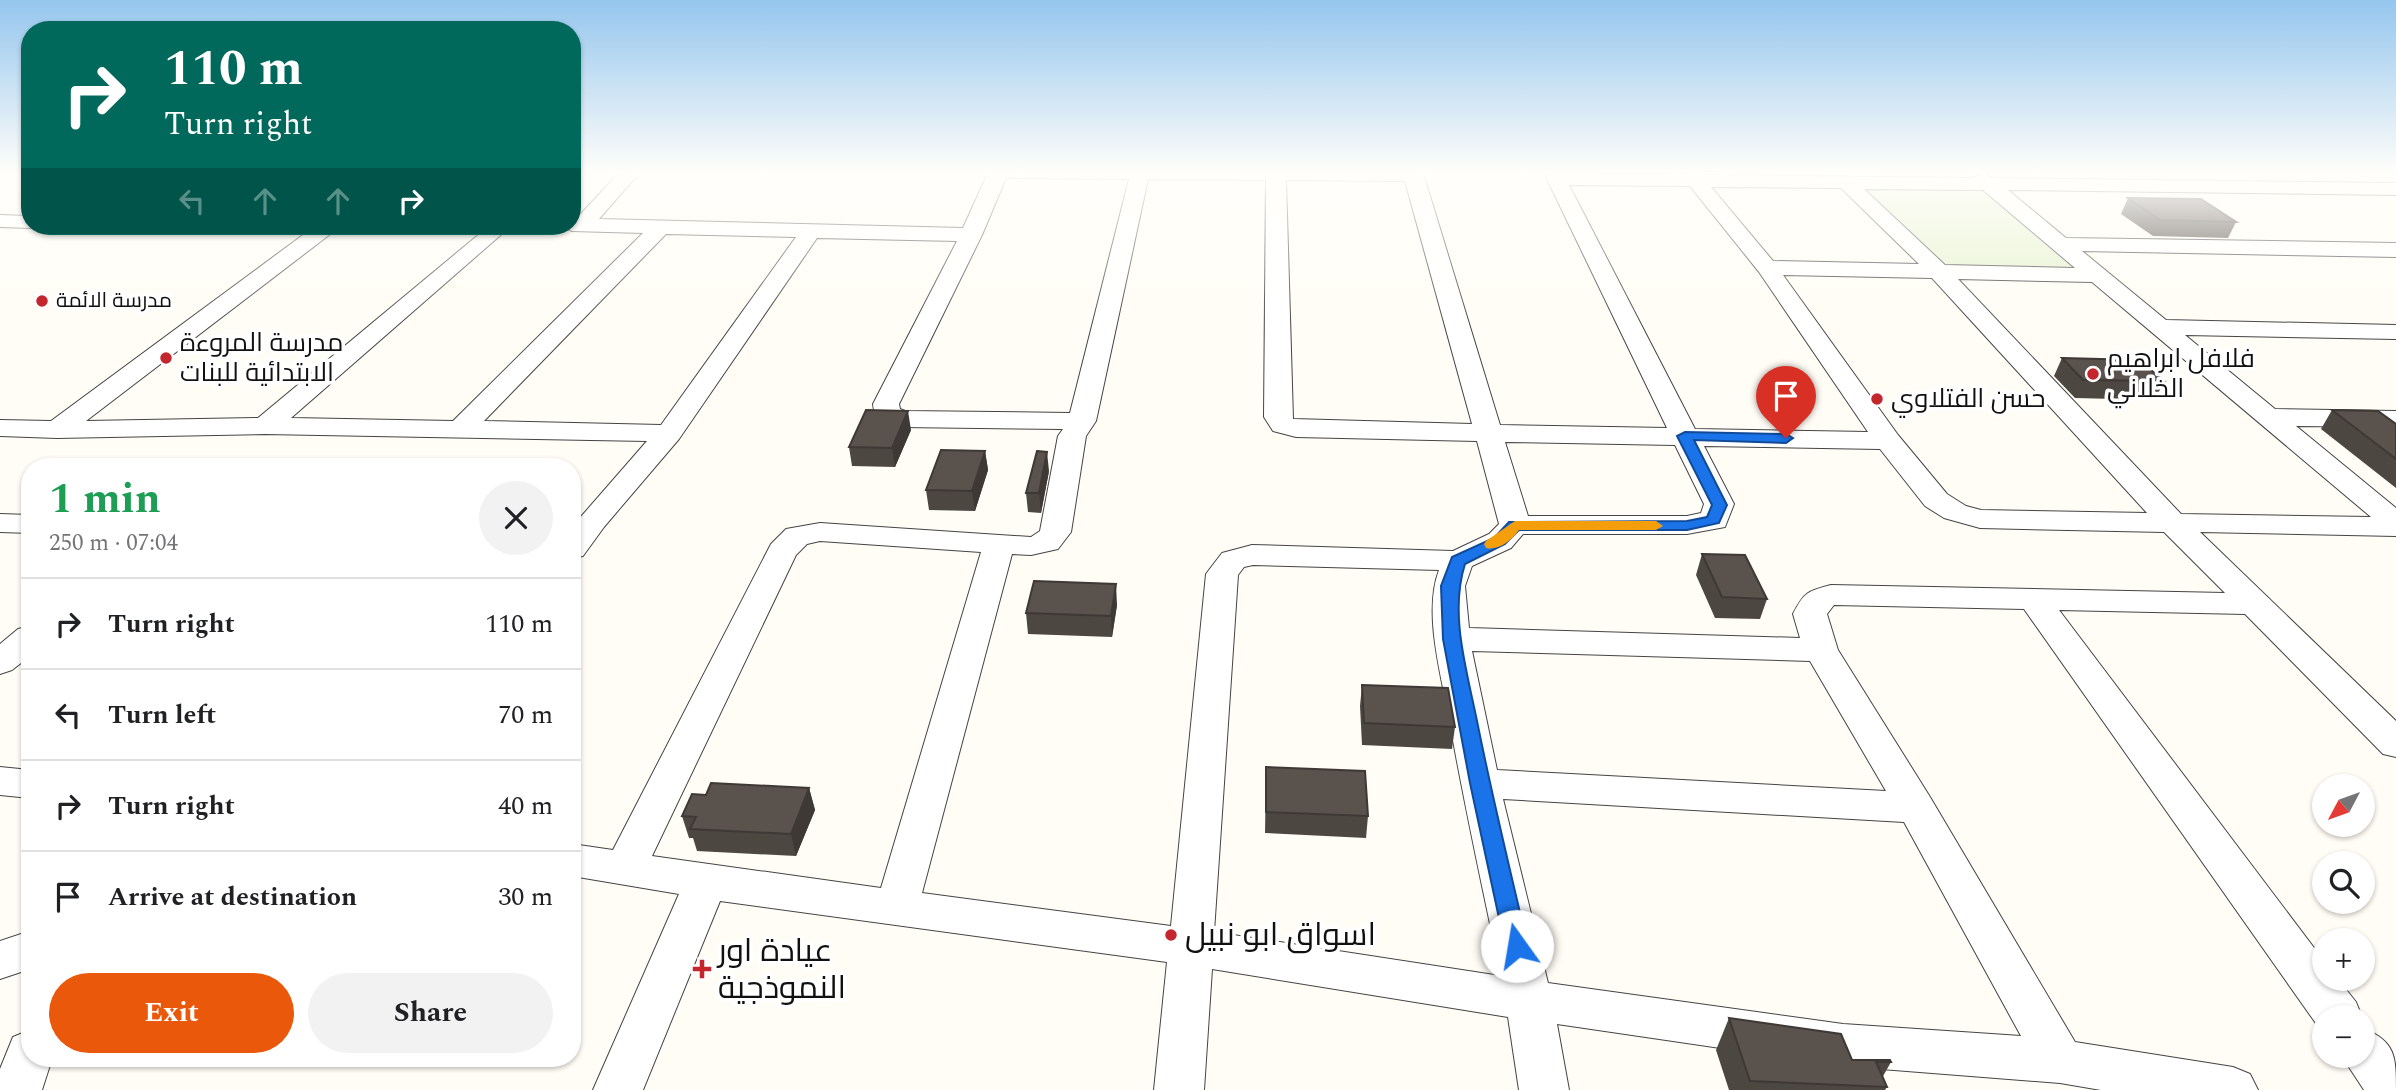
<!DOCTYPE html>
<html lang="en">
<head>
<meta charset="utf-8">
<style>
  body { margin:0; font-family:Spectral,Cairo,serif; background:#f2f2f2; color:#202124; height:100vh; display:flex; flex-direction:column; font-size:26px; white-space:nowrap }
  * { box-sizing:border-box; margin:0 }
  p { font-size:23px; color:#757577 }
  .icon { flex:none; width:38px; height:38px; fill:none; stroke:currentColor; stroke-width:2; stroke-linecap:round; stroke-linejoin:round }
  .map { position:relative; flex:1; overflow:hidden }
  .panel { position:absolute; left:21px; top:458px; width:560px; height:609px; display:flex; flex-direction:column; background:#fff; border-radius:28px; box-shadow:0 2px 5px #0004 }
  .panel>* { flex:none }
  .hud { position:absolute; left:21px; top:21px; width:560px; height:214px; border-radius:28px; box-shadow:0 2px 5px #0004; background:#00695c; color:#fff; overflow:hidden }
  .needle { width:46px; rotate:229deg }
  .tools { position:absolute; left:2312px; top:774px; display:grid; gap:14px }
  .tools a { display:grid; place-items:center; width:63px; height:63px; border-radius:50%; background:#fff; box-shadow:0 2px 5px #0004; font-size:35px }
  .pin { position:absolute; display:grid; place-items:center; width:60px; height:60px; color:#fff; margin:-72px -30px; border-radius:50% 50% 50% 0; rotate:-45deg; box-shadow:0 0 7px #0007 }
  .pin .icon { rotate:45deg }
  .me { position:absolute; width:77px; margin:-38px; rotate:347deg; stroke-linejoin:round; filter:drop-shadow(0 0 5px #0008) }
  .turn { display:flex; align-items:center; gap:24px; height:147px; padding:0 28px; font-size:32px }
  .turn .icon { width:91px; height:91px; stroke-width:2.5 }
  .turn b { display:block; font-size:49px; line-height:60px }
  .lanes { display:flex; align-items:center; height:66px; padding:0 28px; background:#0003; justify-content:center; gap:35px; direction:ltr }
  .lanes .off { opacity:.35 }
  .round { display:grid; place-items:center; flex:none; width:74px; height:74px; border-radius:37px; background:#f2f2f2 }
  .overview { display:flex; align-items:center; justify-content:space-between; height:119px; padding:0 28px }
  h1 { font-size:42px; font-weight:700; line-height:52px; color:#1e9e55 }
  .primary-button { display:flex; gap:14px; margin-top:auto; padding:14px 28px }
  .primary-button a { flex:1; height:80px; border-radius:42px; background:#ea580c; color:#fff; font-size:28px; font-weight:700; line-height:80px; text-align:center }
  .primary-button a+a { background:#f2f2f2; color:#202124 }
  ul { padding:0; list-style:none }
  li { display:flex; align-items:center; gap:21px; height:91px; padding:0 28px; border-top:2px solid #e0e0e0 }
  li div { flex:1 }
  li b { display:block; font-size:26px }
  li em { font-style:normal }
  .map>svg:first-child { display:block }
  .pitch { fill:#e6f2cf }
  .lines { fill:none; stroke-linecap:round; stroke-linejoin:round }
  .minor-casing { stroke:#444; stroke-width:2 }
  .minor { fill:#fff; fill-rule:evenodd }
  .wall { fill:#4d4742 }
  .shaded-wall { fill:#3f3936 }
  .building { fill:#5a524d; stroke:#3f3936; stroke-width:2 }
  .route { fill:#1a73e8; stroke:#114b97; stroke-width:2 }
  .slow { fill:#f59e0b }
  .poi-dot { fill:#c4262e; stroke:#fff; stroke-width:2.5 }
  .labels { text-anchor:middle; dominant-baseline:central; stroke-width:7; stroke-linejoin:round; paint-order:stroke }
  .far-poi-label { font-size:21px; fill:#111; stroke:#fff; text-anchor:start }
  .poi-label { font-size:26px; fill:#111; stroke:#fff; text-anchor:start }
  .near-poi-label { font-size:32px; fill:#111; stroke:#fff; text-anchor:start }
</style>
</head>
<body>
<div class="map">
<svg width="2396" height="1090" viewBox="0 0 2396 1090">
  <rect width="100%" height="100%" fill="#fffdf5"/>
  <path class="pitch" d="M 1845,181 L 1987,183 L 2095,275 L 1939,272 Z"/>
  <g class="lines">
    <g class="minor-casing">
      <path id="minor" d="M 619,173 L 639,173 L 599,219 L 963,228 L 988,173 L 1423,173 L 1500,425 L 1667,428 L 1544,173 L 1973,178 L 1983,173 L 1993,178 L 2396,183 L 2396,195 L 2008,190 L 2066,238 L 2396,243 L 2396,257 L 2082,251 L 2166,320 L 2396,325 L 2396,339 L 2185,335 L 2275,409 L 2396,411 L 2396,427 L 2296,426 L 2396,508 L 2396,536 L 2200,532 L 2396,721 L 2396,757 L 2383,754 L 2245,614 L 2059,610 L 2324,961 L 2324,978 L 2337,978 L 2356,1002 L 2362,1017 L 2324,1017 L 2322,1032 L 2024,609 L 1834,605 L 1827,614 L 1838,650 L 1930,797 L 2075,1042 L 2233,1067 L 2250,1074 L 2258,1090 L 2101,1090 L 2060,1083 L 1843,1066 L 1557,1024 L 1569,1090 L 1519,1090 L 1508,1017 L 1212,969 L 1204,1090 L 1154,1090 L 1167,962 L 720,901 L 643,1090 L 593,1090 L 679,894 L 572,876 L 572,844 L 613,850 L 771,544 L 786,529 L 820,523 L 1031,537 L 1040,531 L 1058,436 L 1063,429 L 900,427 C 885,424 874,420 873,404 L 957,241 L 817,238 L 679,439 L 604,527 L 583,556 L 572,558 L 572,527 L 647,441 L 265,434 L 57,438 L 0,436 L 0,420 L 51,421 L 307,232 L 299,226 L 404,226 L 401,230 L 394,232 L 333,232 L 86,421 L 258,418 L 489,226 L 511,226 L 291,418 L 453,421 L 643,233 L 572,231 L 562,226 L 572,226 L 572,219 L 576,219 ZM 1006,178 L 1129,179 L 1070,413 L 905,411 L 900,409 L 899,404 L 982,235 ZM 1148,179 L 1266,180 L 1264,417 L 1273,431 L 1296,437 L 1477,441 L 1499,524 L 1489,534 L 1453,551 L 1252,545 L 1222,553 L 1206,574 L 1171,926 L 922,893 L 1012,554 L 1031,555 L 1058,549 L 1071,532 L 1086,436 L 1096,421 ZM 1286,180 L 1405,181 L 1472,424 L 1293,419 ZM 1569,185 L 1690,186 L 1759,272 L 1868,432 L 1695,429 ZM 1711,187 L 1841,188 L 1919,264 L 1773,261 ZM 1864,189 L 1983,190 L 2075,268 L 1945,265 ZM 666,234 L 796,237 L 661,425 L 484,421 ZM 1783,275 L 1932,278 L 2147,513 L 1981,510 L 1966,506 L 1947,494 L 1898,435 ZM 1958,279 L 2092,282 L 2371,517 L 2181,514 ZM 1505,442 L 1675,445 L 1704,504 L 1701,513 L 1687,516 L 1528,516 ZM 1704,446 L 1880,449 L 1925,506 L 1944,518 L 1980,528 L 2164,532 L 2225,593 L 1831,585 C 1808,591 1804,592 1793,614 L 1800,638 L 1469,628 L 1465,586 L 1472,566 L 1511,548 L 1523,534 L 1687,534 L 1725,527 L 1734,504 ZM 820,541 L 981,552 L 881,888 L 652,856 L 796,555 L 807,544 ZM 1253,565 L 1439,570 C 1423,612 1441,674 1449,718 C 1464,804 1483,890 1501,976 L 1214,932 L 1238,575 L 1244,567 ZM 1472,651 L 1810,661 L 1886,791 L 1497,770 ZM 1503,799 L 1904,822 L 2021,1036 L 1843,1024 L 1548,983 Z
        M 0,215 L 30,216 L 30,226 L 38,226 L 30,228 L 0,227 Z
        M 0,514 L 30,515 L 30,533 L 0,532 Z
        M 30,626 L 30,656 L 12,670 L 0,674 L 0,644 L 18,629 Z
        M 0,767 L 30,770 L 30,798 L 0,795 Z
        M 30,931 L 30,969 L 0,979 L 0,941 Z
        M 2362,1028 C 2396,1041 2396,1057 2396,1090 L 2364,1090 L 2341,1055 L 2362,1055 Z
        M 30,1030 L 30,1059 L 52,1059 L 42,1090 L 0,1090 L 0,1069 L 13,1037 Z"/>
    </g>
    <use href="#minor" class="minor"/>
  </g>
  <path class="wall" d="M 2128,198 L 2236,222 L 2228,238 L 2153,236 L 2121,214 Z
    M 2062,358 L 2164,381 L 2155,400 L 2075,398 L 2054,376 Z
    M 2332,410 L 2396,424 L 2396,488 L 2321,429 Z
    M 911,430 L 895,467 L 852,466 L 849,447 Z
    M 985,451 L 988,470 L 975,511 L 929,510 L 926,490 Z
    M 1049,471 L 1041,513 L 1028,512 L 1026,493 Z
    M 1702,554 L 1767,599 L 1760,619 L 1715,618 L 1696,575 Z
    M 1117,605 L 1112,637 L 1028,634 L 1026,613 Z
    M 1362,685 L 1455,727 L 1452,749 L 1362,745 L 1360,706 Z
    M 1266,767 L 1368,816 L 1366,838 L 1265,833 Z
    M 809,788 L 815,810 L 796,856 L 697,851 L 693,838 L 689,838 L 682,816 L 706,795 Z
    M 1729,1018 L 1852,1060 L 1891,1062 L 1882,1078 L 1887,1087 L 1885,1090 L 1729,1090 L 1716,1050 Z"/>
  <path class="shaded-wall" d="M 908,411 L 911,430 L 895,467 L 892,448 Z
    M 985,451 L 988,470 L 975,511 L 972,491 Z
    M 1047,452 L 1049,471 L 1041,513 L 1039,493 Z
    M 1116,584 L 1117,605 L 1112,637 L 1111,616 Z
    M 809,788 L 815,810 L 796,856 L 791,834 Z"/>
  <path class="building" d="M 2128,198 L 2201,199 L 2236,222 L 2160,220 Z
    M 2062,358 L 2139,360 L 2164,381 L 2083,380 Z
    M 866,410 L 908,411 L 892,448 L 849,447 Z
    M 2332,410 L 2378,411 L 2396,424 L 2396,459 Z
    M 941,450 L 985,451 L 972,491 L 926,490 Z
    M 1037,451 L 1047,452 L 1039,493 L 1026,493 Z
    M 1702,554 L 1745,555 L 1767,599 L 1722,597 Z
    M 1034,581 L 1116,584 L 1111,616 L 1026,613 Z
    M 1362,685 L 1448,688 L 1455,727 L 1364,723 Z
    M 1266,767 L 1365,771 L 1368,816 L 1266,812 Z
    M 711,783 L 809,788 L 791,834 L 690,829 L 696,817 L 682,816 L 692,794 L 706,795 Z
    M 1729,1018 L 1841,1034 L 1852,1060 L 1890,1060 L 1891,1062 L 1876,1062 L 1887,1087 L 1750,1081 Z"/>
  <linearGradient id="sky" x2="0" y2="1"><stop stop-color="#95c6ee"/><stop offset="0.53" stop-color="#fffefa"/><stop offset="1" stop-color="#fffefa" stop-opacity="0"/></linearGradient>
  <rect width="2396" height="326" fill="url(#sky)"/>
  <path class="route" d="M 1685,432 L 1786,434 L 1793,438 L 1786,443 L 1694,440 L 1727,505 L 1719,523 L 1687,530 L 1519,530 L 1505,544 L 1465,564 C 1449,614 1467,671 1477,721 C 1492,796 1510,871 1528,946 L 1525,952 L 1517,955 L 1509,952 L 1505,946 L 1470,783 L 1443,639 L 1441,586 L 1452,557 L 1494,538 L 1509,522 L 1687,521 L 1707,517 L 1712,505 L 1677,436 Z"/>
  <path class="slow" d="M 1515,521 L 1656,521 L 1663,526 L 1656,530 L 1519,530 C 1512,540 1499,551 1486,548 L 1484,544 L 1486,541 Z"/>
  <g class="poi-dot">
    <circle cx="42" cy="301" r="7"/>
    <circle cx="166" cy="358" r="7"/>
    <circle cx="2093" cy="374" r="7"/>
    <circle cx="1877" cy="399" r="7"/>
    <circle cx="1171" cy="935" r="7"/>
    <path d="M698.5 958.5h7v7h7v7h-7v7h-7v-7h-7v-7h7z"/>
  </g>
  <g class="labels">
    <g class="far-poi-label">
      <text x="56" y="301">مدرسة الائمة</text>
    </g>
    <g class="poi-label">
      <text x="180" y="343">مدرسة المروءة<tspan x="180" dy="30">الابتدائية للبنات</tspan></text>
      <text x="2107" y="359">فلافل ابراهيم<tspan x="2107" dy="30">الخلاني</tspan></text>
      <text x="1891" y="399">حسن الفتلاوي</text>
    </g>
    <g class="near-poi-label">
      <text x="1185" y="935">اسواق ابو نبيل</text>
      <text x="718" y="951">عيادة اور<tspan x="718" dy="37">النموذجية</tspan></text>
    </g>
  </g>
</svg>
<div class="tools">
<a><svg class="needle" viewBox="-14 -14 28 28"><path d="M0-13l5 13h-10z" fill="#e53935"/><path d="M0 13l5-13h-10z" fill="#757577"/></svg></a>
<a><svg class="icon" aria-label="search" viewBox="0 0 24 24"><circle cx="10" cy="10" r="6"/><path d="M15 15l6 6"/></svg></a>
<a>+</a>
<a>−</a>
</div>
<div class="pin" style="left:1786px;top:438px;background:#d93025"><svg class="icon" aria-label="arrive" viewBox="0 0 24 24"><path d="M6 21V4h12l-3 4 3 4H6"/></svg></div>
<svg class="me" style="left:1517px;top:946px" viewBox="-20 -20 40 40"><circle r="19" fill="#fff"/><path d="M0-13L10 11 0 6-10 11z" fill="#1a73e8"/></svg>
<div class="hud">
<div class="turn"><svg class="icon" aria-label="right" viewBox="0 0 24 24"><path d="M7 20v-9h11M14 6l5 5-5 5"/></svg><div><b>110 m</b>Turn right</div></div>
<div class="lanes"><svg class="icon off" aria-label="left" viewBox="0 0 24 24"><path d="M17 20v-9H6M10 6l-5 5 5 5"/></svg><svg class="icon off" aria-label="ahead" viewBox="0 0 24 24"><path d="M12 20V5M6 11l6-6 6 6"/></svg><svg class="icon off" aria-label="ahead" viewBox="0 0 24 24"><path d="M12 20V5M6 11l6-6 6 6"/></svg><svg class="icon" aria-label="right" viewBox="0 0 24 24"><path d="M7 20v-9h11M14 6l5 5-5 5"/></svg></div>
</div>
<section class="panel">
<div class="overview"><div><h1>1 min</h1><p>250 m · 07:04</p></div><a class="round"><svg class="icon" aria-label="close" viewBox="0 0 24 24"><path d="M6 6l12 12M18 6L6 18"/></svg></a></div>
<ul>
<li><svg class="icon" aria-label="right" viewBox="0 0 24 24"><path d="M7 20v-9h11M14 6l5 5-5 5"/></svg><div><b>Turn right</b></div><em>110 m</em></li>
<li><svg class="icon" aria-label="left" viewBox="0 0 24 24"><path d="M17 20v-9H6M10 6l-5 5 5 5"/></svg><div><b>Turn left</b></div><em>70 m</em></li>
<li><svg class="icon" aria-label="right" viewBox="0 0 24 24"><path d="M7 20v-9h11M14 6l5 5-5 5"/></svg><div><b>Turn right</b></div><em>40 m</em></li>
<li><svg class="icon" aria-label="arrive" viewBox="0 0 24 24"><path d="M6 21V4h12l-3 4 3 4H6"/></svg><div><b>Arrive at destination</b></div><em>30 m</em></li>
</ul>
<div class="primary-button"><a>Exit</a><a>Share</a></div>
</section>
</div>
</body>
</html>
